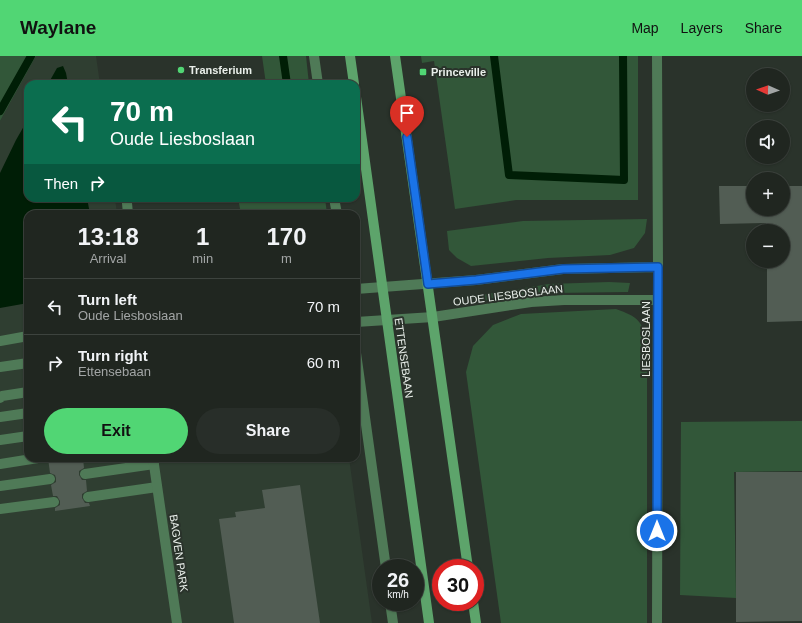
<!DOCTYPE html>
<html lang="en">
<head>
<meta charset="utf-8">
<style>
  body { margin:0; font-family:Helvetica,sans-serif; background:#282e29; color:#f1f3f6; height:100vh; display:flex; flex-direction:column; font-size:15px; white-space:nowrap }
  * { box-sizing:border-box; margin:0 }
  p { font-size:13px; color:#a2a5a5 }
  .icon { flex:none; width:22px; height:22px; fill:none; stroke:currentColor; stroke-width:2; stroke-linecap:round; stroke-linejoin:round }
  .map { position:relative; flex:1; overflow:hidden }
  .sheet { position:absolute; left:24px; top:154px; width:336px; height:252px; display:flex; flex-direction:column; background:#202620; border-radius:12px; box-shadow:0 1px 3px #0004,0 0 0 1px #3d433e }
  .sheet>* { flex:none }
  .top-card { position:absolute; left:24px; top:24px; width:336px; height:122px; border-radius:12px; box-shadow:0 1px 3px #0004,0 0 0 1px #3d433e; background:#0b6e4f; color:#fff; overflow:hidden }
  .needle { width:26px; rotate:272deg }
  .buttons { position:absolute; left:746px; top:12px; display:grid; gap:8px }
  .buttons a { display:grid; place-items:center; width:44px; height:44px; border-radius:50%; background:#202620; box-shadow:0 1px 3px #0004,0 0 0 1px #3d433e; font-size:20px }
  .speed { position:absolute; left:372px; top:503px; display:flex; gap:8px; font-size:20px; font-weight:700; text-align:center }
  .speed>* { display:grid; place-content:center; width:52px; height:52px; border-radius:50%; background:#202620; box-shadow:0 1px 3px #0004,0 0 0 1px #3d433e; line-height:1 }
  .speed small { font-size:10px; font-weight:400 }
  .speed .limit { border:6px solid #d22; background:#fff; color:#111 }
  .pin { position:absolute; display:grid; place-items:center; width:34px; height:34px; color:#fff; margin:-41px -17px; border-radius:50% 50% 50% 0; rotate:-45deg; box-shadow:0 0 4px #0007 }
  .pin .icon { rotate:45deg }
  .me { position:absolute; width:44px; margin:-22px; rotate:0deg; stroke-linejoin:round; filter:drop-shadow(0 0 3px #0008) }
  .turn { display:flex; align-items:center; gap:14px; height:84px; padding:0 20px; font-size:18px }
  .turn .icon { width:52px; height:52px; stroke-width:2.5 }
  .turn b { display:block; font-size:28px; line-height:34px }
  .then { display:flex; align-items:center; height:38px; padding:0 20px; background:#0003; gap:8px; font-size:15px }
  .eta { display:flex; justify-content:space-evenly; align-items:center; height:68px; text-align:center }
  .eta b { font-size:24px; font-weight:800; line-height:28px }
  .cta { display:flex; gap:8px; margin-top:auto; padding:8px 20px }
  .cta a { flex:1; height:46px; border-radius:24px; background:#51d674; color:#111; font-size:16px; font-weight:800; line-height:46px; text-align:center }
  .cta a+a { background:#282e29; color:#f1f3f6 }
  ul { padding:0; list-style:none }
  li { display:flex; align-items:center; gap:12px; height:56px; padding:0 20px; border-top:1px solid #3d433e }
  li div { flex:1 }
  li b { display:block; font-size:15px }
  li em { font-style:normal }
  header { display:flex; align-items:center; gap:24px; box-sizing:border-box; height:56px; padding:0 20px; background:#51d674; color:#111 }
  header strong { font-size:19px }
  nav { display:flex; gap:22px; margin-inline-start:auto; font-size:14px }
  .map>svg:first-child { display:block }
  .built { fill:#2f3e31 }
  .green { fill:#325739 }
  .water { fill:#001e06 }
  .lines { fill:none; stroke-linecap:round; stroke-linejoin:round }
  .stream { stroke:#001e06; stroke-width:8 }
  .building { fill:#525d54 }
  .service { stroke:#4f7a57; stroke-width:10 }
  .minor { stroke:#4f7a57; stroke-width:10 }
  .secondary { stroke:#5da46b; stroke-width:10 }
  .route-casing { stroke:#114b97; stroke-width:10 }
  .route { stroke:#1a73e8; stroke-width:7 }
  .poi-dot { fill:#51d674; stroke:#2a332b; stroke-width:1.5 }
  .labels { text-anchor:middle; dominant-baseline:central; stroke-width:4; stroke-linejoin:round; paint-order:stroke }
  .poi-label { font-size:11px; font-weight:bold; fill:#e9efea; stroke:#2a332b; text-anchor:start }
  .street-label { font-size:11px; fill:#e9efea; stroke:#2a332b }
</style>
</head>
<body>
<header>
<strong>Waylane</strong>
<nav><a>Map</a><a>Layers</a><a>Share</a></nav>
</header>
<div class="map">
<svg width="802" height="567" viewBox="0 0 802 567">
  <rect width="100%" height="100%" fill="#2a332b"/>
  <path class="built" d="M 36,0 L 96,0 L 100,28 L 28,28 L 28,142 L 115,142 L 117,158 L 28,158 L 28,402 L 349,402 L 372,567 L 0,567 L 0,65 Z"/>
  <path class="green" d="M 0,0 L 36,0 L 0,65 Z
    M 262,0 L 306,0 L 309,28 L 266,28 Z
    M 421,0 L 638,0 L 638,144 L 516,144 L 455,153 L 434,5 L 422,7 Z
    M 238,142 L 325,142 L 327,158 L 241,158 Z
    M 647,163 L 645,177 L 634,192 L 610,199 L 548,202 L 471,210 L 457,202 L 449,194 L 447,175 L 523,165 Z
    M 609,226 L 630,227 L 628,236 L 552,237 L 483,245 L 481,239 L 549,228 Z
    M 616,253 C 638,261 642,264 647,287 L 647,567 L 501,567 L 466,316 L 473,290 L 493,269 L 521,258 Z
    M 802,365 L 802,415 L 734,416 L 736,542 L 680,539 L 681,366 Z"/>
  <path class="water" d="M 63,10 L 66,17 L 68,28 L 48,28 L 57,12 Z
    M 28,63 L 28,142 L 87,142 L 90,158 L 28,158 L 28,247 L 0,252 L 0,117 L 16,84 Z"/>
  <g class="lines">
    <path class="stream" d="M 283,0 L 287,28
      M 494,0 L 509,119 L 624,124 L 623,0
      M 0,55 L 31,0"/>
  </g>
  <path class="building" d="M 719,130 L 753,130 L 753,153 L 783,153 L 783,130 L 802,130 L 802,265 L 767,266 L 767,205 L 783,205 L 783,175 L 766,175 L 766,167 L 720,168 Z
    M 48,402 L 83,402 L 84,412 L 79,415 L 79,419 L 82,424 L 86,424 L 87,435 L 82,438 L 82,442 L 85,447 L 89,447 L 90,450 L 55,455 L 55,452 L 60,449 L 60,445 L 57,440 L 53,440 L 51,429 L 56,426 L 56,422 L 55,419 L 50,417 Z
    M 736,416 L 802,416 L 802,565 L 736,566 Z
    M 300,429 L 320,567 L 234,567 L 219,463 L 236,461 L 235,456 L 265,452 L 262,434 Z"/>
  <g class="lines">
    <path class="service" d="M 314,0 L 318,28
      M 334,142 L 337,158
      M 127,147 L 128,158
      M 356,297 L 386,512
      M 0,342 L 2,340 L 28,336
      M 0,361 L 28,357
      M 0,384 L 28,380
      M 0,408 L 38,402
      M 85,418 L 154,408
      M 0,430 L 50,423
      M 88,441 L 157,431
      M 0,453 L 54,446
      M 390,546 L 393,567"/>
    <path class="minor" d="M 657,0 L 658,211 L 657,567
      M 356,233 L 476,224 L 563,213 L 658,211
      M 356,266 L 433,261 L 531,246 L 564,244 L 658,244
      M 0,285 L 28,280
      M 0,311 L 28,307
      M 153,402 L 177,567"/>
    <path class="secondary" d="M 350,0 L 354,28
      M 395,0 L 468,512
      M 356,41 L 429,567
      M 473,546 L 476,567"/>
  </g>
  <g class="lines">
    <g class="route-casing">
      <path id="route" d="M 407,81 L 428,228 L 476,224 L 563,213 L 658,211 L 657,475"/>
    </g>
    <use href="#route" class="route"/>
  </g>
  <g class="poi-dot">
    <circle cx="181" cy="14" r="4"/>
    <rect x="419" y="12" width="8" height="8" rx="2"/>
  </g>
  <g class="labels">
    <g class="poi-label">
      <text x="189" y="14">Transferium</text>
      <text x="431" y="16">Princeville</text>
    </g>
    <g class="street-label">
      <text transform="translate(508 239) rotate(-7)">OUDE LIESBOSLAAN</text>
      <text transform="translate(646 283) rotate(-90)">LIESBOSLAAN</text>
      <text transform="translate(404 302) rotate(82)">ETTENSEBAAN</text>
      <text transform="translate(179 497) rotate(82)">BAGVEN PARK</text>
    </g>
  </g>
</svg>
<div class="buttons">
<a><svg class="needle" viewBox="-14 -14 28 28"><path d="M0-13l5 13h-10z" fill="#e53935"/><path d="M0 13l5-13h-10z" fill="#a2a5a5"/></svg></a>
<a><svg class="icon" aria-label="sound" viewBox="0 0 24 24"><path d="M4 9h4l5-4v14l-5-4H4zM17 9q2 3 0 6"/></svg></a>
<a>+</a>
<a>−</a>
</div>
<div class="speed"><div>26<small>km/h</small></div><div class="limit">30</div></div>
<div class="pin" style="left:407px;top:81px;background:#d93025"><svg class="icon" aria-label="arrive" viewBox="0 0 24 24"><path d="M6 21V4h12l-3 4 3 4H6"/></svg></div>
<svg class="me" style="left:657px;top:475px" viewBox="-20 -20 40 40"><circle r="17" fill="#1a73e8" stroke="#fff" stroke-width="3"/><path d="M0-11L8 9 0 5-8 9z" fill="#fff"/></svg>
<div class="top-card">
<div class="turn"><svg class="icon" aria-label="left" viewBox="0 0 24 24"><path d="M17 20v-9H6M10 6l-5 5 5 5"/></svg><div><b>70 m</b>Oude Liesboslaan</div></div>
<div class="then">Then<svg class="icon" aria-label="right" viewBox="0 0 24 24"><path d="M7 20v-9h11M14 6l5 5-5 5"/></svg></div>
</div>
<section class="sheet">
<div class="eta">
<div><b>13:18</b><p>Arrival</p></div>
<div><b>1</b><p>min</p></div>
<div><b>170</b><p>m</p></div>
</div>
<ul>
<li><svg class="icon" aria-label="left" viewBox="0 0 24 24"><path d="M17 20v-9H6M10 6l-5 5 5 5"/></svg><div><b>Turn left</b><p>Oude Liesboslaan</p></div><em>70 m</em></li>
<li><svg class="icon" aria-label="right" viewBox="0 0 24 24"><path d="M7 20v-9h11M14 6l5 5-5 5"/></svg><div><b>Turn right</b><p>Ettensebaan</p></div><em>60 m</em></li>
</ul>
<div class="cta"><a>Exit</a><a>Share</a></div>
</section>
</div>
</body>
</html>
